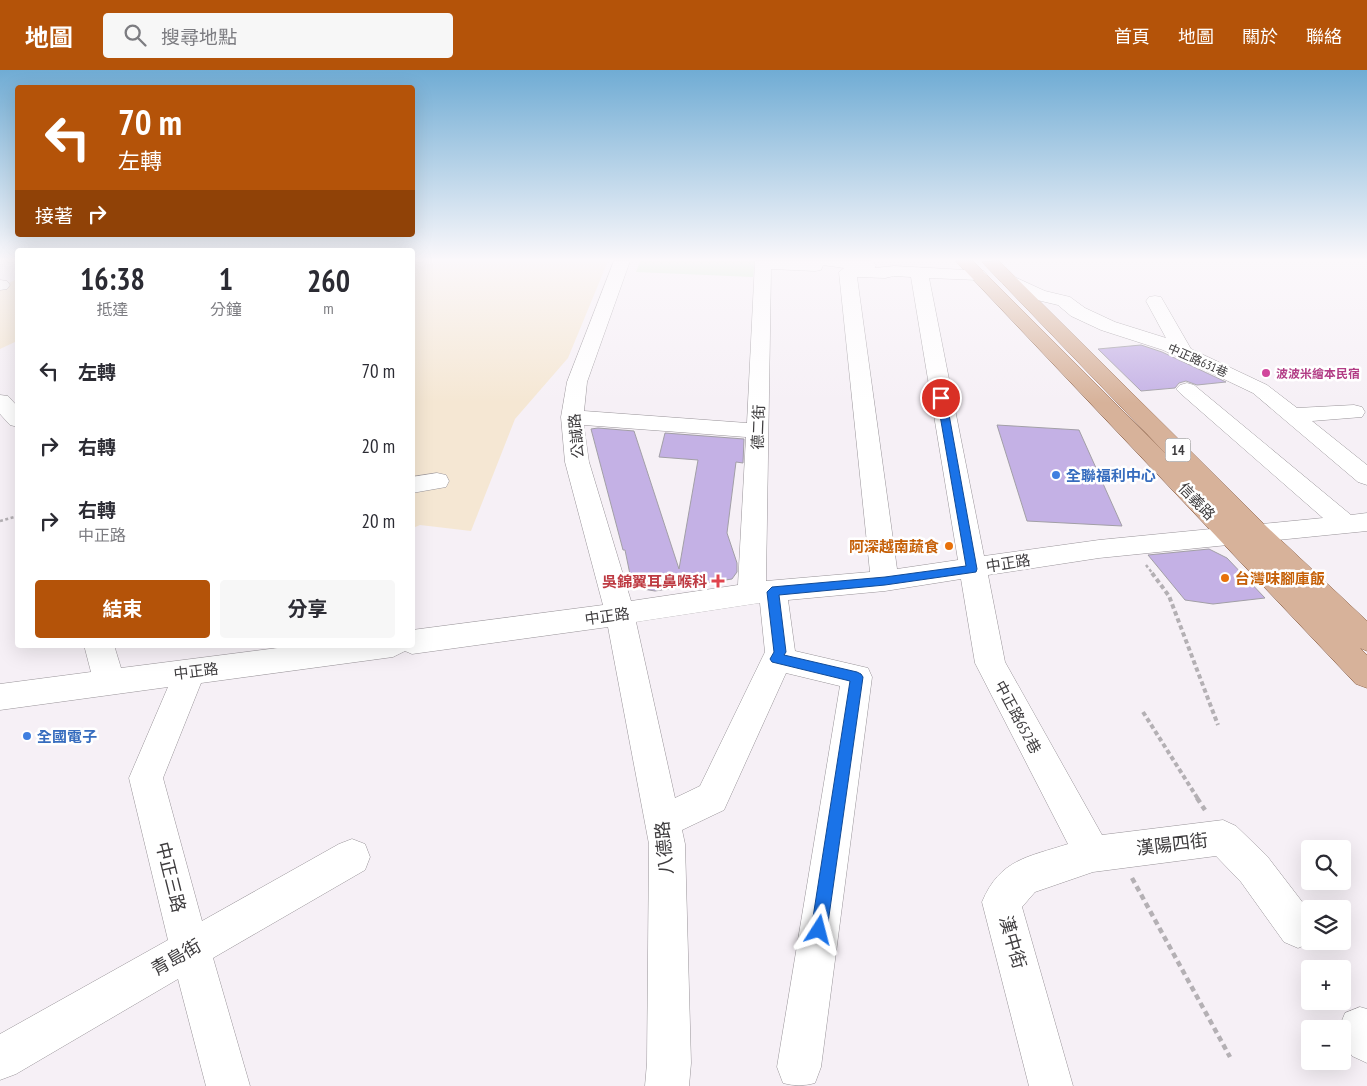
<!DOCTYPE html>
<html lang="zh-TW">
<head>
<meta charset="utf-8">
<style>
  body { margin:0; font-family:"PT Sans Narrow","Noto Sans TC",sans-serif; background:#f7f7f7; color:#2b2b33; height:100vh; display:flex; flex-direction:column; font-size:19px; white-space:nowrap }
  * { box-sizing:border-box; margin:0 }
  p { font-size:16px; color:#7c7c81 }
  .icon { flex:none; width:28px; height:28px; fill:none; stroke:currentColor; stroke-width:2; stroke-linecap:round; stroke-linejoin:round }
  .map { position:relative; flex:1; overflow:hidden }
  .details { position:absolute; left:15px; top:178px; width:400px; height:400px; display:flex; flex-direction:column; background:#fff; border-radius:5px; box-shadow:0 5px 20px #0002 }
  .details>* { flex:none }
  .banner { position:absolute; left:15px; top:15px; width:400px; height:152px; border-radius:5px; box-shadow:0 5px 20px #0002; background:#b45309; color:#fff; overflow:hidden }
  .tools { position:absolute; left:1301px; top:770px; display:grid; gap:10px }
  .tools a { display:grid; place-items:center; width:50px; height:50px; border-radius:5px; background:#fff; box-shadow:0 5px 20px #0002; font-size:25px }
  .pin { position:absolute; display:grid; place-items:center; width:42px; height:42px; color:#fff; margin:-21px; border:2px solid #fff; border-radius:50%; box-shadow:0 1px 5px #0007 }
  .me { position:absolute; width:55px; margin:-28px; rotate:9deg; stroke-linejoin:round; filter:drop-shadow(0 0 4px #0008) }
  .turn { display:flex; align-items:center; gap:18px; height:105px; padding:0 20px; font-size:22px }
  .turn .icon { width:65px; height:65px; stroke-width:2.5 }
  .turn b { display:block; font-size:35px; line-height:42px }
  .then { display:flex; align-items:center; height:48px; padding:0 20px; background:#0003; gap:10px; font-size:19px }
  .eta { display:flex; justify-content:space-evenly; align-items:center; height:85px; text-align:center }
  .eta b { font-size:30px; font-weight:700; line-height:35px }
  .action { display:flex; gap:10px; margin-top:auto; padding:10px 20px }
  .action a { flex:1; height:58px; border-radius:5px; background:#b45309; color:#fff; font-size:20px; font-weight:700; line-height:58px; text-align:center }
  .action a+a { background:#f7f7f7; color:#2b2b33 }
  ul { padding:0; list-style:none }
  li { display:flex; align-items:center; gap:15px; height:75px; padding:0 20px }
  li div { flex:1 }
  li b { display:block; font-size:19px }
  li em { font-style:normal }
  header { display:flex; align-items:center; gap:30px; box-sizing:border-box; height:70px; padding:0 25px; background:#b45309; color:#fff }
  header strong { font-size:24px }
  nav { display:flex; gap:28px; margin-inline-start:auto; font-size:18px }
  .search { width:350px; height:45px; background:#f7f7f7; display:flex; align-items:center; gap:12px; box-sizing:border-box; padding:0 18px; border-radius:5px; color:#7c7c81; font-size:19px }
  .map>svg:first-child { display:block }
  .industrial { fill:#f5e7d3 }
  .green { fill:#c9edc4 }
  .building { fill:#c4b1e5; stroke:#a29fa6 }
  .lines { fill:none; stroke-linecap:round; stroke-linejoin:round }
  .minor-casing { stroke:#999499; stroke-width:1 }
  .major-casing { stroke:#90674e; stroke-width:1 }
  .path-far2 { stroke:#b4b0b4; stroke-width:2.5; stroke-dasharray:3 2.5; stroke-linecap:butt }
  .path-far1 { stroke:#b4b0b4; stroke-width:4; stroke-dasharray:4.5 3; stroke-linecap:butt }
  .path { stroke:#b4b0b4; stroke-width:4.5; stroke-dasharray:5.5 4; stroke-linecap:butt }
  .minor { fill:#fff; fill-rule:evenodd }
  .major { fill:#d7b29a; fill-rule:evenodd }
  .route { fill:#1a73e8; stroke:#114b97 }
  .hotel-dot { fill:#d1479c; stroke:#fff; stroke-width:2 }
  .shop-dot { fill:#3f7fe0; stroke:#fff; stroke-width:2 }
  .food-dot { fill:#e8710a; stroke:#fff; stroke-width:2 }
  .health-dot { fill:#e0444e; stroke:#fff; stroke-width:2 }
  .labels { text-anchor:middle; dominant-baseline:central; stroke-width:5; stroke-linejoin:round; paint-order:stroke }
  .far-street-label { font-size:12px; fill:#3e3c3e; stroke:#fff }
  .far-hotel-label { font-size:12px; font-weight:bold; fill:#b23c85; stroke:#fff; text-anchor:start }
  .shield { fill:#fff; stroke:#787678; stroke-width:1 }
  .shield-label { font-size:14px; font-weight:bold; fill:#3e3c3e }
  .street-label { font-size:15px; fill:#3e3c3e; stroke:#fff }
  .shop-label { font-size:15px; font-weight:bold; fill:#366cbe; stroke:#fff; text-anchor:start }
  .food-label { font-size:15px; font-weight:bold; fill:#c56008; stroke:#fff; text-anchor:end }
  .health-label { font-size:15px; font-weight:bold; fill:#be3a42; stroke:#fff; text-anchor:end }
  .near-street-label { font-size:18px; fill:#3e3c3e; stroke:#fff }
</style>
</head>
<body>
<header>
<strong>地圖</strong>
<div class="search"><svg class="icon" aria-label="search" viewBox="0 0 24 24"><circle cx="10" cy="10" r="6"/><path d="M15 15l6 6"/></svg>搜尋地點</div>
<nav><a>首頁</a><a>地圖</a><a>關於</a><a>聯絡</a></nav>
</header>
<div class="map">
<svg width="1367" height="1016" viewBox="0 0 1367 1016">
  <rect width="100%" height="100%" fill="#f6f0f6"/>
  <path class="industrial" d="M 412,191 L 608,191 L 568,288 L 515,349 L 471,461 L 420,455 L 413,458 Z
    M 17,209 L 17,271 L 0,279 L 0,217 Z"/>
  <path class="green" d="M 640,191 L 755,191 L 753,207 L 636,202 Z"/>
  <path class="building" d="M 1141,275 L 1162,282 L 1226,312 L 1197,315 L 1186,311 L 1179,313 L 1175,318 L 1141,321 L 1098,279 Z
    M 997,355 L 1079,360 L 1122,456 L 1027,451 Z
    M 598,358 L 634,361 L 679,499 L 698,390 L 659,387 L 665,363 L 744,369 L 743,393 L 736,392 L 727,463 L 737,493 L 737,502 L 732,509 L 655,521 L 643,519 L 632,514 L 625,480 L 623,480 L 591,359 Z
    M 1209,479 L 1227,488 L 1265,528 L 1213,534 L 1185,530 L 1148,485 Z"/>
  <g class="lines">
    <g class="minor-casing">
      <path id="minor" d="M 614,191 L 630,191 L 587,312 L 584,341 L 747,353 L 755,191 L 872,191 L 876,195 L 875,198 L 894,196 L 984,201 L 987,205 L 984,209 L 978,210 L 929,208 L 984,486 L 1099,470 L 1323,448 L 1180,323 L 1176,319 L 1180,315 L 1187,313 L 1194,315 L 1351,445 L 1367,443 L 1367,461 L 1099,488 L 988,505 L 1005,592 L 1102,765 L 1223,750 L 1236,756 L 1267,786 L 1310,842 L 1310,871 L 1312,872 L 1298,878 L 1284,872 L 1241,812 L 1216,786 L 1093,802 L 1035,822 L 1022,837 L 1073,1016 L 1029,1016 L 982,832 C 1000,789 1028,787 1068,774 L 975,593 L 961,509 L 885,521 L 788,530 L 795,581 L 868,598 L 872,607 L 821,997 L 815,1013 C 804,1016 794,1016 783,1013 L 777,997 L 840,616 L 786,603 L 724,740 L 682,760 L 685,774 L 691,993 L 689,1016 L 645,1016 L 647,993 L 649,774 L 608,557 L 412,584 L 405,581 L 393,587 L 201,613 L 163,708 L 202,851 L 339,774 L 352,769 L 365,774 L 370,787 L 365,800 L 213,888 L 250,1016 L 206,1016 L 178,909 L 16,1004 L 0,1010 L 0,964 L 168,870 L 129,708 L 168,617 L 0,640 L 0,614 L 91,602 L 84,575 L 114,575 L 121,598 L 301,575 L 412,575 L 412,560 L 603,535 L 565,392 L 561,347 L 567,312 ZM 823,195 L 844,198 L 839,202 L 870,502 L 766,511 L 771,199 L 815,201 L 821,200 ZM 894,206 L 911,207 L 958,490 L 897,499 L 857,207 L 885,208 ZM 584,355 L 746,367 L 738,515 L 631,531 L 589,392 ZM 760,533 L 765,582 L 700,716 L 675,728 L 636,552 Z
        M 1008,204 L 1045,221 L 1070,227 L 1085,238 L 1115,252 L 1166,268 L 1146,231 L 1149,227 L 1155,226 L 1161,227 L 1191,279 L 1267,315 L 1297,338 L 1354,335 L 1362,337 L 1365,342 L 1362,347 L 1312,351 L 1367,395 L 1367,415 L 1358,412 L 1253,323 L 1163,280 L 1101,260 L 1071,246 L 1058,235 L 1033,229 L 1002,213 L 999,209 L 1002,205 Z
        M 0,210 L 7,211 L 10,215 L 7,219 L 0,220 Z
        M 0,325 L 8,326 L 18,337 L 18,357 L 10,355 L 0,344 Z
        M 437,403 L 446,405 L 449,411 L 446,417 L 412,423 L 412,407 Z
        M 1360,937 L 1367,939 L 1367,993 L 1352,986 L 1342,967 L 1342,959 L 1339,958 L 1345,943 Z"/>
    </g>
    <g class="major-casing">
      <path id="major" d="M 956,191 L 973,191 L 1171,389 L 982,192 L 999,191 L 1267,457 L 1367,551 L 1367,581 L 1360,578 L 1367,585 L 1367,618 L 1356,614 Z"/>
    </g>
    <path class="path-far2" d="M 0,451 L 18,446
      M 1146,495 L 1153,504"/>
    <path class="path-far1" d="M 1152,503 L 1169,526 L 1218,655
      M 1143,642 L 1198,729"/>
    <path class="path" d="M 1197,728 L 1205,740
      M 1132,808 L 1230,987"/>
    <use href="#minor" class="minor"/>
    <use href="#major" class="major"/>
  </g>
  <linearGradient id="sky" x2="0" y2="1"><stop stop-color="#70acd4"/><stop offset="0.57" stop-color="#fbf8fb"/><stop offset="1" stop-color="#fbf8fb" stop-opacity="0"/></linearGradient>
  <rect width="1367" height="333" fill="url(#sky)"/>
  <path class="route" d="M 941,325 L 946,328 L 977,499 L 976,502 L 885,515 L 779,525 L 786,582 L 784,585 L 857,602 L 861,604 L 863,607 L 827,860 L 825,866 L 819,869 L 813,866 L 811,860 L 850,611 L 772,592 L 770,589 L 774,582 L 767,522 L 772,517 L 885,507 L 966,496 L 937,328 Z"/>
  <circle class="hotel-dot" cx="1266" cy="303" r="5"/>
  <g class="shop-dot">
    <circle cx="1056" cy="405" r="5"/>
    <circle cx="27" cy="666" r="5"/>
  </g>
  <g class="food-dot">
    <circle cx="949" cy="476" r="5"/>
    <circle cx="1225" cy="508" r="5"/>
  </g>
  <path class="health-dot" d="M715.5 503.5h5v5h5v5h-5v5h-5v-5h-5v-5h5z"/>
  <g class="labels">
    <g class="far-street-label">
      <text transform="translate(1198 290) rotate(24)">中正路631巷</text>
    </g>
    <g class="far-hotel-label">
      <text x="1276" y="303">波波米繪本民宿</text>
    </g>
    <rect class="shield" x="1165.5" y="368.5" width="25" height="23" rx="4"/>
    <g class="shield-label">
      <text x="1178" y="380">14</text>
    </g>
    <g class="street-label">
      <text transform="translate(758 357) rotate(-88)">德二街</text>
      <text transform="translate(576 366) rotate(-95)">公誠路</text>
      <text transform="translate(1197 431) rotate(46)">信義路</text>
      <text transform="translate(1008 493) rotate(-9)">中正路</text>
      <text transform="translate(607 546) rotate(-8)">中正路</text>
      <text transform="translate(196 601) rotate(-7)">中正路</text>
      <text transform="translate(1018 647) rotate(62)">中正路652巷</text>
    </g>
    <g class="shop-label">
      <text x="1066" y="405">全聯福利中心</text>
      <text x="37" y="666">全國電子</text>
    </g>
    <g class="food-label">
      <text x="939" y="476">阿深越南蔬食</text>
      <text x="1235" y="508" text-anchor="start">台灣味腳庫飯</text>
    </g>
    <g class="health-label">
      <text x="707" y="511">吳錦翼耳鼻喉科</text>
    </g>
    <g class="near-street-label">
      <text transform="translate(1172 774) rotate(-7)">漢陽四街</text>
      <text transform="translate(664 778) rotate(-95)">八德路</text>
      <text transform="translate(171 807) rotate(76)">中正三路</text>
      <text transform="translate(1013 872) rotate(74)">漢中街</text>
      <text transform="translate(176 887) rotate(-30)">青島街</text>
    </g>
  </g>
</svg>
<div class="tools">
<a><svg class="icon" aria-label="search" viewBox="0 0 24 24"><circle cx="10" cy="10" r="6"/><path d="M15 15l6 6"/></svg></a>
<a><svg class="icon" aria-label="layers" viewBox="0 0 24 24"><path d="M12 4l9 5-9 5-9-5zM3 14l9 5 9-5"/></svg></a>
<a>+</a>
<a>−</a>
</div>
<div class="pin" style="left:941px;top:328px;background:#d93025"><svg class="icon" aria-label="arrive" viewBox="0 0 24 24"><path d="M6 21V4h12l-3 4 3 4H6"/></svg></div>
<svg class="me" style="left:819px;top:860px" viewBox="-20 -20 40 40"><path d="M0-17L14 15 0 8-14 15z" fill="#1a73e8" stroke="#fff" stroke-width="4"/></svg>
<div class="banner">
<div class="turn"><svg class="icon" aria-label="left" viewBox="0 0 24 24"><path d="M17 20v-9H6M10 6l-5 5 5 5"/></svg><div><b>70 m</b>左轉</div></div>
<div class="then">接著<svg class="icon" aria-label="right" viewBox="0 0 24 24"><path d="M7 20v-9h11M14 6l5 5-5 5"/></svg></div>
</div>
<section class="details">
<div class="eta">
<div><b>16:38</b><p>抵達</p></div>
<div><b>1</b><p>分鐘</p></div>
<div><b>260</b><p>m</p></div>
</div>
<ul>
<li><svg class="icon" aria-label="left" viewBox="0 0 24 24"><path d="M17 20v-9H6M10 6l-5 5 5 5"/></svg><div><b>左轉</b></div><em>70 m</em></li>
<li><svg class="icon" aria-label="right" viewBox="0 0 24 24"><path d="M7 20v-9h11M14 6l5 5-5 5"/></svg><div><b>右轉</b></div><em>20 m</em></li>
<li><svg class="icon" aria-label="right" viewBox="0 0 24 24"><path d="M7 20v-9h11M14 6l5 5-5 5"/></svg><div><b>右轉</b><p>中正路</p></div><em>20 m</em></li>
</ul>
<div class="action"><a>結束</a><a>分享</a></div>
</section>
</div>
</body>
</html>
